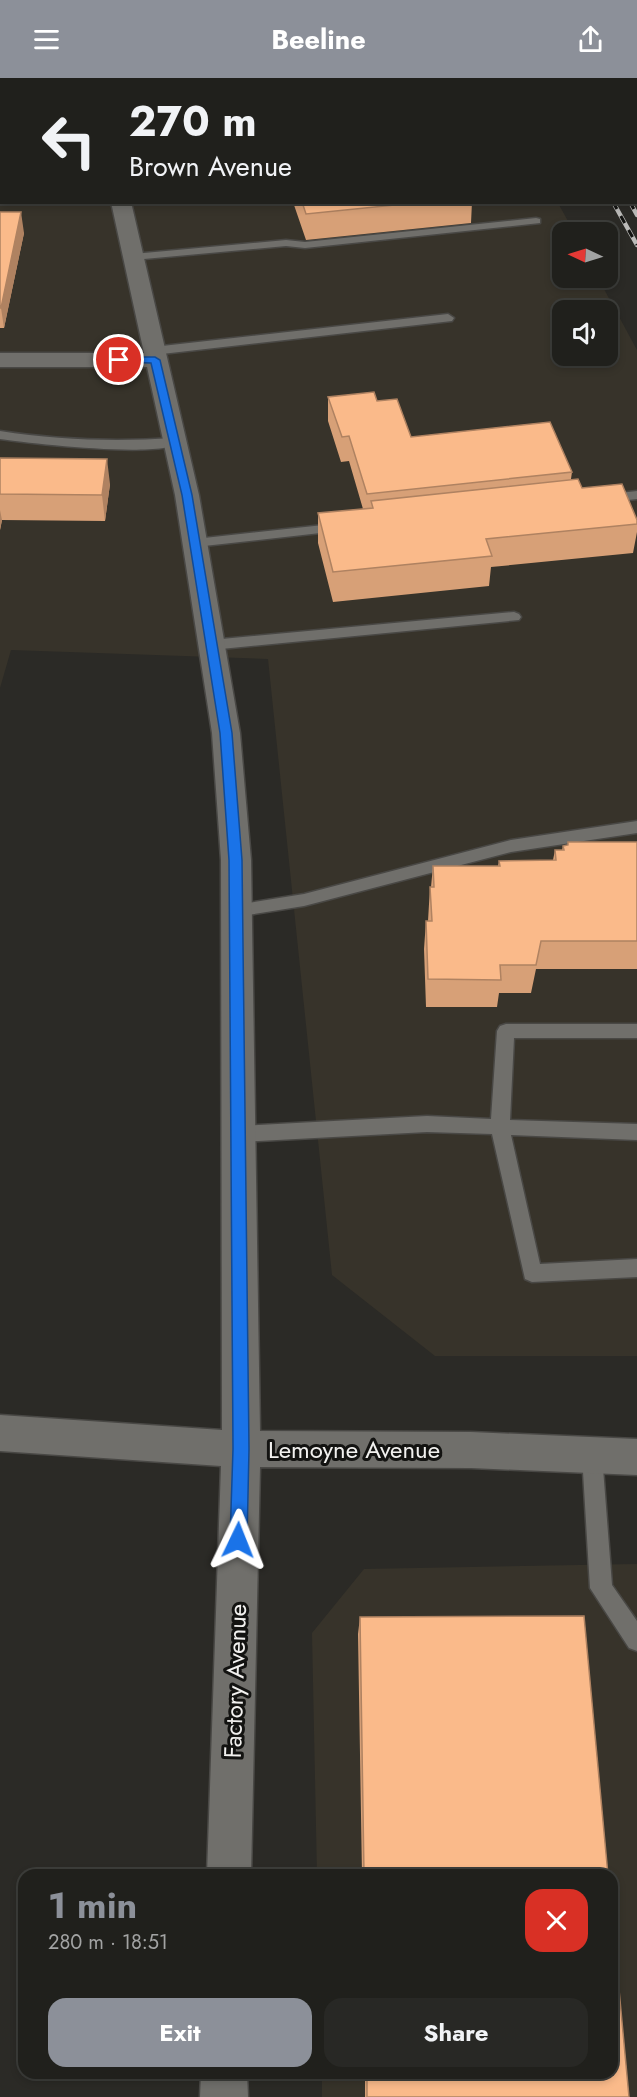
<!DOCTYPE html>
<html lang="en">
<head>
<meta charset="utf-8">
<style>
  body { margin:0; font-family:Jost,sans-serif; background:#282825; color:#f1f3f6; height:100vh; display:flex; flex-direction:column; font-size:22px; white-space:nowrap }
  * { box-sizing:border-box; margin:0 }
  p { font-size:20px; color:#a2a3a3 }
  .icon { flex:none; width:33px; height:33px; fill:none; stroke:currentColor; stroke-width:2; stroke-linecap:round; stroke-linejoin:round }
  .map { position:relative; flex:1; overflow:hidden }
  .side { position:absolute; left:18px; top:1791px; width:600px; height:210px; display:flex; flex-direction:column; background:#20201c; border-radius:18px; box-shadow:0 3px 9px #0003,0 0 0 2px #3d3e3b }
  .side>* { flex:none }
  .banner { position:absolute; left:0px; top:0px; width:638px; height:126px; box-shadow:0 3px 9px #0003,0 0 0 2px #3d3e3b; background:#20201c; color:#f1f3f6; overflow:hidden }
  .needle { width:39px; rotate:274deg }
  .controls { position:absolute; left:552px; top:144px; display:grid; gap:12px }
  .controls a { display:grid; place-items:center; width:66px; height:66px; border-radius:12px; background:#20201c; box-shadow:0 3px 9px #0003,0 0 0 2px #3d3e3b; font-size:30px }
  .pin { position:absolute; display:grid; place-items:center; width:51px; height:51px; color:#fff; margin:-26px; border:3px solid #fff; border-radius:50%; box-shadow:0 2px 6px #0007 }
  .me { position:absolute; width:66px; margin:-33px; rotate:2deg; stroke-linejoin:round; filter:drop-shadow(0 0 4px #0008) }
  .turn { display:flex; align-items:center; gap:21px; height:126px; padding:0 30px; font-size:27px }
  .turn .icon { width:78px; height:78px; stroke-width:2.5 }
  .turn b { display:block; font-size:42px; line-height:51px }
  .round { display:grid; place-items:center; flex:none; width:63px; height:63px; border-radius:18px; background:#282825 }
  .head { display:flex; align-items:center; justify-content:space-between; height:102px; padding:0 30px }
  h1 { font-size:36px; font-weight:700; line-height:45px; color:#8c9099 }
  .button { display:flex; gap:12px; margin-top:auto; padding:12px 30px }
  .button a { flex:1; height:69px; border-radius:18px; background:#8c9099; color:#fff; font-size:24px; font-weight:700; line-height:69px; text-align:center }
  .button a+a { background:#282825; color:#f1f3f6 }
  header { display:flex; justify-content:space-between; align-items:center; height:78px; padding:0 30px; background:#8c9099; color:#fff; font-size:27px; font-weight:700 }
  .map>svg:first-child { display:block }
  .built { fill:#37332a; fill-rule:evenodd }
  .lines { fill:none; stroke-linecap:round; stroke-linejoin:round }
  .service-casing { stroke:#494845; stroke-width:3 }
  .minor-casing { stroke:#494845; stroke-width:3 }
  .tertiary-casing { stroke:#494845; stroke-width:3 }
  .service { fill:#706f6b; fill-rule:evenodd }
  .minor { fill:#706f6b; fill-rule:evenodd }
  .tertiary { fill:#706f6b; fill-rule:evenodd }
  .rail-casing { stroke:#bcbbb9; stroke-width:4.5 }
  .rail { stroke:#131311; stroke-width:3; stroke-dasharray:8; stroke-linecap:butt }
  .wall { fill:#d7a077 }
  .shaded-wall { fill:#af8261 }
  .building { fill:#faba8a; stroke:#af8261; stroke-width:1.5 }
  .route { fill:#1a73e8; stroke:#114b97; stroke-width:1.5 }
  .labels { text-anchor:middle; dominant-baseline:central; stroke-width:6; stroke-linejoin:round; paint-order:stroke }
  .street-label { font-size:24px; fill:#f2f1ef; stroke:#131311 }
</style>
</head>
<body>
<header><svg class="icon" aria-label="menu" viewBox="0 0 24 24"><path d="M4 6h16M4 12h16M4 18h16"/></svg>Beeline<svg class="icon" aria-label="share" viewBox="0 0 24 24"><path d="M12 15V3M7 8l5-5 5 5M5 13v7h14v-7"/></svg></header>
<div class="map">
<svg width="637" height="2019" viewBox="0 0 637 2019">
  <rect width="100%" height="100%" fill="#2b2a26"/>
  <path class="built" d="M 0,0 L 490,0 L 2,2 L 2,124 L 558,125 L 574,154 L 562,154 L 562,200 L 598,200 L 637,272 L 637,1278 L 435,1278 L 332,1197 L 268,581 L 11,572 L 0,610 ZM 562,232 L 608,232 L 608,278 L 562,278 Z
    M 637,1486 L 637,2019 L 322,2019 L 322,1995 L 612,1995 L 612,1797 L 317,1797 L 312,1555 L 364,1491 Z"/>
  <g class="lines">
    <g class="service-casing">
      <path id="service" d="M 536,140 L 540,141 L 540,145 L 305,170 L 286,168 L 133,182 L 127,179 L 133,176 L 286,162 L 305,164 Z
        M 448,236 L 454,240 L 452,243 L 153,277 L 147,273 L 153,269 Z
        M 0,353 C 58,362 115,364 174,360 L 181,364 C 163,381 28,365 0,361 Z
        M 637,413 L 637,421 L 602,425 L 595,421 L 602,417 Z
        M 342,445 L 349,449 L 347,452 L 195,469 L 188,465 L 195,461 Z
        M 514,534 L 519,536 L 521,539 L 519,542 L 211,572 L 204,567 L 211,562 Z
        M 637,743 L 637,755 L 511,774 L 304,828 L 236,839 L 230,837 L 228,833 L 230,829 L 236,827 L 304,816 L 511,762 Z
        M 506,946 L 637,946 L 637,960 L 514,960 L 510,1042 L 637,1046 L 637,1062 L 511,1057 L 540,1186 L 637,1181 L 637,1199 L 532,1204 L 525,1201 L 492,1056 L 427,1054 L 238,1064 L 232,1061 L 229,1056 L 232,1051 L 238,1048 L 427,1038 L 491,1041 L 497,953 L 500,948 Z
        M 592,1367 L 599,1370 L 602,1377 L 612,1507 L 637,1543 L 637,1573 L 629,1570 L 590,1510 L 582,1377 L 585,1370 Z"/>
    </g>
    <g class="minor-casing">
      <path id="minor" d="M 0,105 L 2,105 L 2,117 L 0,117 Z
        M 0,275 L 155,275 L 163,277 L 166,282 L 163,287 L 155,289 L 0,289 Z"/>
    </g>
    <g class="tertiary-casing">
      <path id="tertiary" d="M 84,0 L 102,0 L 103,2 L 84,2 Z
        M 111,124 L 131,124 L 199,417 L 240,655 L 251,782 L 260,1353 L 471,1354 L 637,1361 L 637,1397 L 471,1390 L 260,1389 L 251,1797 L 207,1797 L 221,1388 L 0,1373 L 0,1337 L 222,1352 L 221,782 L 212,655 L 175,417 Z
        M 201,1995 L 247,1995 L 248,2019 L 200,2019 Z"/>
    </g>
    <use href="#service" class="service"/>
    <use href="#minor" class="minor"/>
    <use href="#tertiary" class="tertiary"/>
    <g class="rail-casing">
      <path id="rail" d="M 613,124 L 637,167
        M 630,124 L 637,137"/>
    </g>
    <use href="#rail" class="rail"/>
  </g>
  <path class="wall" d="M 0,0 L 2,2 L 2,89 L 0,89 Z
    M 200,0 L 431,0 L 431,2 L 201,2 Z
    M 294,124 L 472,124 L 471,145 L 306,162 L 294,127 Z
    M 0,134 L 24,155 L 4,250 L 0,250 Z
    M 328,319 L 377,323 L 411,359 L 572,394 L 571,401 L 582,410 L 637,442 L 637,454 L 633,475 L 491,489 L 489,508 L 333,524 L 318,465 L 318,435 L 363,431 L 349,383 L 341,384 L 328,343 Z
    M 0,380 L 110,406 L 105,443 L 2,442 L 0,452 Z
    M 568,764 L 637,764 L 637,891 L 536,891 L 531,915 L 499,915 L 497,929 L 426,929 L 424,871 L 426,843 L 428,843 L 430,809 L 431,809 L 433,788 L 498,788 L 499,783 L 553,782 L 555,772 L 562,772 L 563,768 L 568,767 Z
    M 360,1539 L 608,1797 L 362,1797 L 358,1556 Z
    M 365,1995 L 612,1995 L 629,2019 L 365,2019 Z"/>
  <path class="shaded-wall" d="M 21,134 L 24,155 L 4,250 L 1,230 Z
    M 107,381 L 110,406 L 105,443 L 102,417 Z
    M 0,432 L 2,442 L 0,452 Z"/>
  <path class="building" d="M 0,0 L 17,0 L 18,2 L 2,2 L 2,69 L 0,69 Z
    M 207,0 L 406,0 L 407,2 L 207,2 Z
    M 302,124 L 424,124 L 306,136 Z
    M 0,134 L 21,134 L 1,230 L 0,230 Z
    M 374,314 L 377,323 L 397,321 L 411,359 L 550,344 L 572,394 L 367,416 L 349,358 L 342,359 L 328,319 Z
    M 0,380 L 107,381 L 102,417 L 0,416 Z
    M 578,401 L 582,410 L 622,406 L 637,442 L 637,446 L 486,461 L 492,478 L 333,494 L 318,435 L 373,430 L 371,423 Z
    M 568,764 L 637,764 L 637,863 L 541,863 L 536,887 L 500,887 L 501,902 L 428,901 L 426,843 L 432,843 L 430,809 L 434,809 L 433,788 L 500,788 L 499,783 L 556,782 L 555,772 L 564,772 L 563,768 L 568,767 Z
    M 584,1538 L 608,1797 L 364,1797 L 360,1539 Z
    M 612,1836 L 629,2019 L 367,2019 L 367,1995 L 612,1995 Z"/>
  <path class="route" d="M 119,279 L 155,279 L 160,282 L 192,417 L 232,655 L 242,782 L 249,1371 L 247,1462 L 244,1468 L 238,1470 L 233,1468 L 230,1462 L 233,1371 L 229,782 L 220,655 L 182,417 L 151,285 L 115,284 L 114,282 Z"/>
  <g class="labels">
    <g class="street-label">
      <text x="354" y="1371">Lemoyne Avenue</text>
      <text transform="translate(235 1603) rotate(-88)">Factory Avenue</text>
    </g>
  </g>
</svg>
<div class="controls">
<a><svg class="needle" viewBox="-14 -14 28 28"><path d="M0-13l5 13h-10z" fill="#e53935"/><path d="M0 13l5-13h-10z" fill="#a2a3a3"/></svg></a>
<a><svg class="icon" aria-label="sound" viewBox="0 0 24 24"><path d="M4 9h4l5-4v14l-5-4H4zM17 9q2 3 0 6"/></svg></a>
</div>
<div class="pin" style="left:119px;top:282px;background:#d93025"><svg class="icon" aria-label="arrive" viewBox="0 0 24 24"><path d="M6 21V4h12l-3 4 3 4H6"/></svg></div>
<svg class="me" style="left:238px;top:1462px" viewBox="-20 -20 40 40"><path d="M0-17L14 15 0 8-14 15z" fill="#1a73e8" stroke="#fff" stroke-width="4"/></svg>
<div class="banner">
<div class="turn"><svg class="icon" aria-label="left" viewBox="0 0 24 24"><path d="M17 20v-9H6M10 6l-5 5 5 5"/></svg><div><b>270 m</b>Brown Avenue</div></div>
</div>
<section class="side">
<div class="head"><div><h1>1 min</h1><p>280 m · 18:51</p></div><a class="round" style="background:#d93025;color:#fff"><svg class="icon" aria-label="close" viewBox="0 0 24 24"><path d="M6 6l12 12M18 6L6 18"/></svg></a></div>
<div class="button"><a>Exit</a><a>Share</a></div>
</section>
</div>
</body>
</html>
